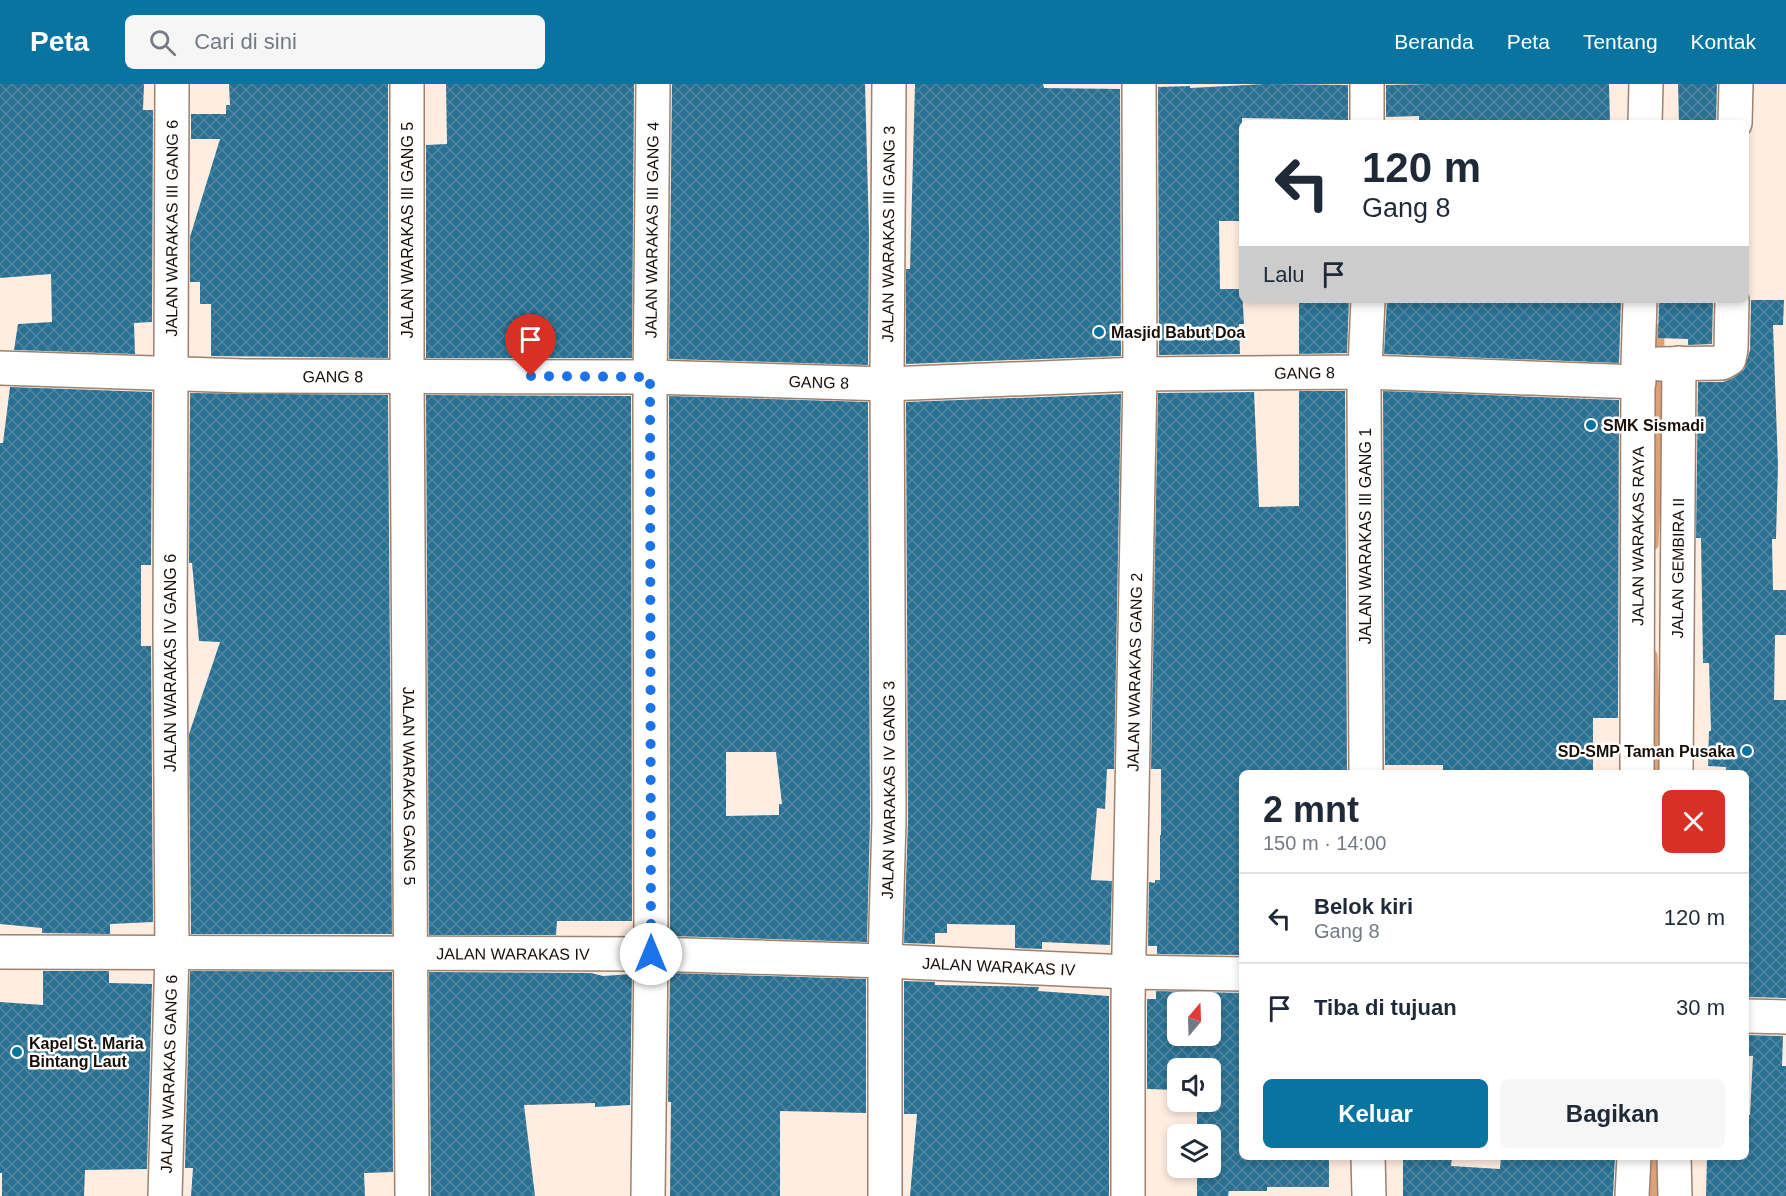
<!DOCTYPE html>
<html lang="id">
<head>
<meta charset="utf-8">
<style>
  body { margin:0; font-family:Helvetica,sans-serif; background:#f6f6f7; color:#1f2937; height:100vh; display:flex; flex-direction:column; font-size:22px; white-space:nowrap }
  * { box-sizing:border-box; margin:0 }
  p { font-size:20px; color:#747a83 }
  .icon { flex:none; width:33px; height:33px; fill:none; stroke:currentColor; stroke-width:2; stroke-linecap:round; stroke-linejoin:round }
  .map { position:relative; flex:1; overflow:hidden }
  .panel { position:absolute; left:1239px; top:686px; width:510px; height:390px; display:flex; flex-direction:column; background:#fff; border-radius:9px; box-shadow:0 3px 9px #0003 }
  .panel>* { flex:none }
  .top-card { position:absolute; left:1239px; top:36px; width:510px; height:183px; border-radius:9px; box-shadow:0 3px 9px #0003; background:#fff; color:#1f2937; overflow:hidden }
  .needle { width:39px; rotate:19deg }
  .tools { position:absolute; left:1167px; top:908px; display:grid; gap:12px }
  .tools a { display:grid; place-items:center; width:54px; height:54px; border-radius:9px; background:#fff; box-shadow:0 3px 9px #0003; font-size:30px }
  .pin { position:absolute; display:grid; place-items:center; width:51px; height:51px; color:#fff; margin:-62px -26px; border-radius:50% 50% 50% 0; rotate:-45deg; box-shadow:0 0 6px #0007 }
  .pin .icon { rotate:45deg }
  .me { position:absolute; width:66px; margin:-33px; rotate:0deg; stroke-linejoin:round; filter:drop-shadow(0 0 4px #0008) }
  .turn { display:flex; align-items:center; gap:21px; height:126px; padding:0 24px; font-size:27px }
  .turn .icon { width:78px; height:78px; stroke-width:2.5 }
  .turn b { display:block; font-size:42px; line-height:51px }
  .then { display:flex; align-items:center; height:57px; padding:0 24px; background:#0003; gap:12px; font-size:22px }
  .round { display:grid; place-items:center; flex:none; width:63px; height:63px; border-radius:9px; background:#f6f6f7 }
  .headline { display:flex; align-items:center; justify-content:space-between; height:102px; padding:0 24px }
  h1 { font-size:36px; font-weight:700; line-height:45px }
  .cta { display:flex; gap:12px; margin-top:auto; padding:12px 24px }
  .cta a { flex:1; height:69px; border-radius:9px; background:#08749f; color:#fff; font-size:24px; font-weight:700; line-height:69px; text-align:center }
  .cta a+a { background:#f6f6f7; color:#1f2937 }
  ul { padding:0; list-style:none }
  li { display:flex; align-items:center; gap:18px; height:90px; padding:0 24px; border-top:2px solid #e0e1e3 }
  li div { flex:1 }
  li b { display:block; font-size:22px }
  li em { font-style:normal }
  header { display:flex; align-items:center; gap:36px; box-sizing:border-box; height:84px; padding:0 30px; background:#08749f; color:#fff }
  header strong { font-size:28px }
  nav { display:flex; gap:33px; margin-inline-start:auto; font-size:21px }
  .search { width:420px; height:54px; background:#f6f6f7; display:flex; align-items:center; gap:15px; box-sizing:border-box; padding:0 21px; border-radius:9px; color:#747a83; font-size:22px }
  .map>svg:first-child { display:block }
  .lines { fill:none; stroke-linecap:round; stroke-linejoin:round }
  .stream { stroke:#dda178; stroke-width:9 }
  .building { fill:url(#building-cross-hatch); fill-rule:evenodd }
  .minor-casing { stroke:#9c816f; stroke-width:36 }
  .minor { stroke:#fff; stroke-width:33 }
  .route { stroke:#1a73e8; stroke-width:10; stroke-dasharray:0 18 }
  .poi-dot { fill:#08749f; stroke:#fff; stroke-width:2 }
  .labels { text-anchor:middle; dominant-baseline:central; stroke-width:5; stroke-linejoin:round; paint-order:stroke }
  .street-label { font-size:16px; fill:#180e08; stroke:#fff }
  .poi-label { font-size:16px; font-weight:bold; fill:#180e08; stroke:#fff; text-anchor:start }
</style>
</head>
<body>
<header>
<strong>Peta</strong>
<div class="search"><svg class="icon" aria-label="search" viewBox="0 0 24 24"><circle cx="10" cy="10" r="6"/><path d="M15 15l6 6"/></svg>Cari di sini</div>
<nav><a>Beranda</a><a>Peta</a><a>Tentang</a><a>Kontak</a></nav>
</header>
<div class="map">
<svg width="1786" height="1112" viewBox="0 0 1786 1112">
  <defs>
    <pattern id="building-cross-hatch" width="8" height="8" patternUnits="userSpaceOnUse" patternTransform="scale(1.5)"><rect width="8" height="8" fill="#287194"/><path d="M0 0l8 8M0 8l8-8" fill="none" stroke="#54869e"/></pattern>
  </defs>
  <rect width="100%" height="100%" fill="#ffede1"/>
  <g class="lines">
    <path class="stream" d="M 1654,461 L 1659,352 L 1660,244
      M 1653,571 L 1657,688
      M 1653,1072 L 1654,1112"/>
  </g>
  <path class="building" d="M 0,0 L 144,0 L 143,26 L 153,26 L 152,238 L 134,239 L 135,270 L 14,266 L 18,240 L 52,238 L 51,190 L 0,194 Z
    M 229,0 L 388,0 L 388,274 L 211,272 L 211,220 L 200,220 L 200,198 L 190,198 L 190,153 L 220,55 L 191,55 L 191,30 L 226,30 L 226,21 L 230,21 Z
    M 446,0 L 634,0 L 632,274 L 426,274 L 426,61 L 447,60 Z
    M 672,0 L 865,0 L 869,149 L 868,281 L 669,275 Z
    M 915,0 L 1043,0 L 1044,4 L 1120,5 L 1121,272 L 906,280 L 906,185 L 910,185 Z
    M 1265,0 L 1348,1 L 1348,36 L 1242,34 L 1242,137 L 1219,137 L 1220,205 L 1242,205 L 1244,240 L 1239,240 L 1240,270 L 1159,271 L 1158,3 L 1190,2 L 1190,4 Z
    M 1432,0 L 1609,0 L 1610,39 L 1419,39 L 1419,32 L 1386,33 L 1386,1 Z
    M 1678,0 L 1717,0 L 1716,39 L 1679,39 Z
    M 1299,216 L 1349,216 L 1347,269 L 1299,270 Z
    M 1387,216 L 1621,216 L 1619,279 L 1384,270 Z
    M 1659,216 L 1713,216 L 1712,260 L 1688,261 L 1688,255 L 1658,254 Z
    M 1751,216 L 1784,216 L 1783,241 L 1773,241 L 1778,382 L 1776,455 L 1772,455 L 1773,506 L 1786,506 L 1786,551 L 1775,551 L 1774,616 L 1786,616 L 1786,914 L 1746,913 L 1746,688 L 1726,688 L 1726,683 L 1708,682 L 1709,647 L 1711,647 L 1709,579 L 1703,579 L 1701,454 L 1696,454 L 1698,298 L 1723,298 L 1731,295 L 1744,286 L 1750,266 Z
    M 10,303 L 152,308 L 151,481 L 141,481 L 141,562 L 151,562 L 153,838 L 110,840 L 110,850 L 42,849 L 42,844 L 0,840 L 0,359 L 3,359 Z
    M 1299,307 L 1345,307 L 1347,688 L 1242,688 L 1242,871 L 1157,870 L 1157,862 L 1148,862 L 1149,798 L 1155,799 L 1155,796 L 1160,796 L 1160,751 L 1161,751 L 1161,685 L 1151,685 L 1158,309 L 1254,308 L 1259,423 L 1299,422 Z
    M 1383,307 L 1619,316 L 1618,634 L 1593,634 L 1593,688 L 1443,688 L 1443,681 L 1385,681 Z
    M 190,309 L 388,311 L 392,850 L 191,850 L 189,650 L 220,558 L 199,557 L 192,479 L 189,479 Z
    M 1121,310 L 1114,685 L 1107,685 L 1105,725 L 1097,724 L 1091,796 L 1112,797 L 1110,861 L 1042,858 L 1042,865 L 1015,864 L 1015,841 L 947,840 L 947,849 L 935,849 L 935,860 L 904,859 L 908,736 L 906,318 Z
    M 426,311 L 631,312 L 632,837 L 557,837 L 556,851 L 429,851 Z
    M 669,312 L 868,318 L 870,736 L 867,858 L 670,852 ZM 726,668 L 776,668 L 782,720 L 779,720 L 779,731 L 726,732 Z
    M 43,887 L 109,887 L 109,899 L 152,900 L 147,1085 L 85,1086 L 84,1112 L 2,1112 L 2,1089 L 0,1089 L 0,918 L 43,921 Z
    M 190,887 L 392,888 L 393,1088 L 364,1089 L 365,1112 L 191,1112 L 193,1084 L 185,1084 Z
    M 429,888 L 591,889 L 603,892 L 632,890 L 630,1021 L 595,1023 L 595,1019 L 524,1021 L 535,1112 L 431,1112 Z
    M 670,889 L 866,895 L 866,1029 L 780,1027 L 780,1112 L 670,1112 L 671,1018 L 668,1018 Z
    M 904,897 L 935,898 L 935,901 L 1039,903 L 1038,907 L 1109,912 L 1109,1112 L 910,1112 L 917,1030 L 904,1030 Z
    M 1156,907 L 1242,909 L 1242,1072 L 1329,1072 L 1329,1103 L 1267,1103 L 1267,1107 L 1229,1107 L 1228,1112 L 1197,1112 L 1197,1083 L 1210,1083 L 1210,1050 L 1197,1050 L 1197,1017 L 1210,1017 L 1210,984 L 1178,984 L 1178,1006 L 1147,1005 L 1147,915 L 1156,915 ZM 1178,918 L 1210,918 L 1210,951 L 1178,951 Z
    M 1746,951 L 1783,952 L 1782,982 L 1786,982 L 1786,1112 L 1706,1112 L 1707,1072 L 1746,1072 L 1746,1031 L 1750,1031 L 1753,972 L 1746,972 Z
    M 1501,1072 L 1615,1072 L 1613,1112 L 1403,1112 L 1403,1073 L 1452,1074 L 1451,1082 L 1500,1085 Z"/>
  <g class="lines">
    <g class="minor-casing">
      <g id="minor">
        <path id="s1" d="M 407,0 L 407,291 L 412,1112"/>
        <path d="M 1367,0 L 1367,39"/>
        <path d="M 1645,39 L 1646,0"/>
        <path d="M 1735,39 L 1736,0"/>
        <path d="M 1659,280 L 1722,279 L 1729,275 L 1731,265 L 1732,216"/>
        <path id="s2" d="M 0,284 L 245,292 L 650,293 L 887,300 L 1140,290 L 1365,288 L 1639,298"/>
        <path d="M 1366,688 L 1364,306 L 1368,216"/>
        <path id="s3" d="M 1637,688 L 1638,280 L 1640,216"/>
        <path id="s4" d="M 1676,688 L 1679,279"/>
        <path id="s5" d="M 0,868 L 651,870 L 885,877 L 1129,888 L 1242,890"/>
        <path d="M 1746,932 L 1786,933"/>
        <path d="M 1368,1072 L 1369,1112"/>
        <path d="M 1674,1072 L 1675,1112"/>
        <path id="s6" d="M 165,1112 L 172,869 L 170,546 L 172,0"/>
        <path id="s7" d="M 648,1112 L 651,870 L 650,305 L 653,0"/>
        <path id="s8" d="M 885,1112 L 885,877 L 889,736 L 887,294 L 889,0"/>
        <path id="s9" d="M 1128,1112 L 1128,919 L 1140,290 L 1139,0"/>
        <path d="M 1632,1112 L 1634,1072"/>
      </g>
    </g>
    <use href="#minor" class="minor"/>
  </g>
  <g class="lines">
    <path class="route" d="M 531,292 L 650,293 L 651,870"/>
  </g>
  <g class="poi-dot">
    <circle cx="1099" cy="248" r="6"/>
    <circle cx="1591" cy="341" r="6"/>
    <circle cx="1747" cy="667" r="6"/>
    <circle cx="17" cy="968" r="6"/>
  </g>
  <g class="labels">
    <g class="street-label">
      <text stroke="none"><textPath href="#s6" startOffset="968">JALAN WARAKAS III GANG 6</textPath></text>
      <text transform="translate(407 146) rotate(-90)">JALAN WARAKAS III GANG 5</text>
      <text stroke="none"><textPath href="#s7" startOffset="966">JALAN WARAKAS III GANG 4</textPath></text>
      <text stroke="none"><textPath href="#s8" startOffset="962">JALAN WARAKAS III GANG 3</textPath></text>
      <text stroke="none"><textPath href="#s2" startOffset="1305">GANG 8</textPath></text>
      <text stroke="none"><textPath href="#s2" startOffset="333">GANG 8</textPath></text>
      <text stroke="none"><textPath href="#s2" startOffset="819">GANG 8</textPath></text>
      <text transform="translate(1365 452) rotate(-90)">JALAN WARAKAS III GANG 1</text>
      <text stroke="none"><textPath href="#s3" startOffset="236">JALAN WARAKAS RAYA</textPath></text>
      <text stroke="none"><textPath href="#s4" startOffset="204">JALAN GEMBIRA II</textPath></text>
      <text transform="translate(170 579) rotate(-90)">JALAN WARAKAS IV GANG 6</text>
      <text stroke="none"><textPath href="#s9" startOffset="524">JALAN WARAKAS GANG 2</textPath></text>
      <text stroke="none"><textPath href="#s1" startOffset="702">JALAN WARAKAS GANG 5</textPath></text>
      <text stroke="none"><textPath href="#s8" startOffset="406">JALAN WARAKAS IV GANG 3</textPath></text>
      <text stroke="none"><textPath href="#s5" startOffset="513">JALAN WARAKAS IV</textPath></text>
      <text stroke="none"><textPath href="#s5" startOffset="999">JALAN WARAKAS IV</textPath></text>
      <text stroke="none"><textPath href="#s6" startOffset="122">JALAN WARAKAS GANG 6</textPath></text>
    </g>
    <g class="poi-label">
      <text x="1111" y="248">Masjid Babut Doa</text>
      <text x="1603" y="341">SMK Sismadi</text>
      <text x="1735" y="667" text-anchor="end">SD-SMP Taman Pusaka</text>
      <text x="29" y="959">Kapel St. Maria<tspan x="29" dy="18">Bintang Laut</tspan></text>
    </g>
  </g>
</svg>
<div class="tools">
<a><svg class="needle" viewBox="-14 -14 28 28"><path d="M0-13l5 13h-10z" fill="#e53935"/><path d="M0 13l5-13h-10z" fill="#747a83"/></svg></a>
<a><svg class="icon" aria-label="sound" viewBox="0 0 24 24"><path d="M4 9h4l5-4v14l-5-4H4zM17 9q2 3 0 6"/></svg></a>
<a><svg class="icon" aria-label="layers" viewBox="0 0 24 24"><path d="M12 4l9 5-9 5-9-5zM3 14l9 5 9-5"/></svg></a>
</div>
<div class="pin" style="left:531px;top:292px;background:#d93025"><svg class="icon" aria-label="arrive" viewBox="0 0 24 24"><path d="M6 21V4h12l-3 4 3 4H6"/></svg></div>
<svg class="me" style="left:651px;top:870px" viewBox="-20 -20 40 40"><circle r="19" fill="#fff"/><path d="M0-13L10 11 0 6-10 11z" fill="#1a73e8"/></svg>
<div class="top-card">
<div class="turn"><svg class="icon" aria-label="left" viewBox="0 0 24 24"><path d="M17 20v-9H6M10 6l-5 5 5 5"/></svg><div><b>120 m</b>Gang 8</div></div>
<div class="then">Lalu<svg class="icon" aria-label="arrive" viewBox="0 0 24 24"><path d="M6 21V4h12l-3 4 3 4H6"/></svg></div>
</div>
<section class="panel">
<div class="headline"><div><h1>2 mnt</h1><p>150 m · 14:00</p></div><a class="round" style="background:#d93025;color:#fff"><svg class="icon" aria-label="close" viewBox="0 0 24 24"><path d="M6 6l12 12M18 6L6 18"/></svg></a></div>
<ul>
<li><svg class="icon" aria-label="left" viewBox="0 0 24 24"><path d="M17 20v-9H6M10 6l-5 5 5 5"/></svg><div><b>Belok kiri</b><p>Gang 8</p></div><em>120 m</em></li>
<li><svg class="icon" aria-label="arrive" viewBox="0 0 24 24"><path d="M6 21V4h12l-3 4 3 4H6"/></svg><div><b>Tiba di tujuan</b></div><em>30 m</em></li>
</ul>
<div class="cta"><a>Keluar</a><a>Bagikan</a></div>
</section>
</div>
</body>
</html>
